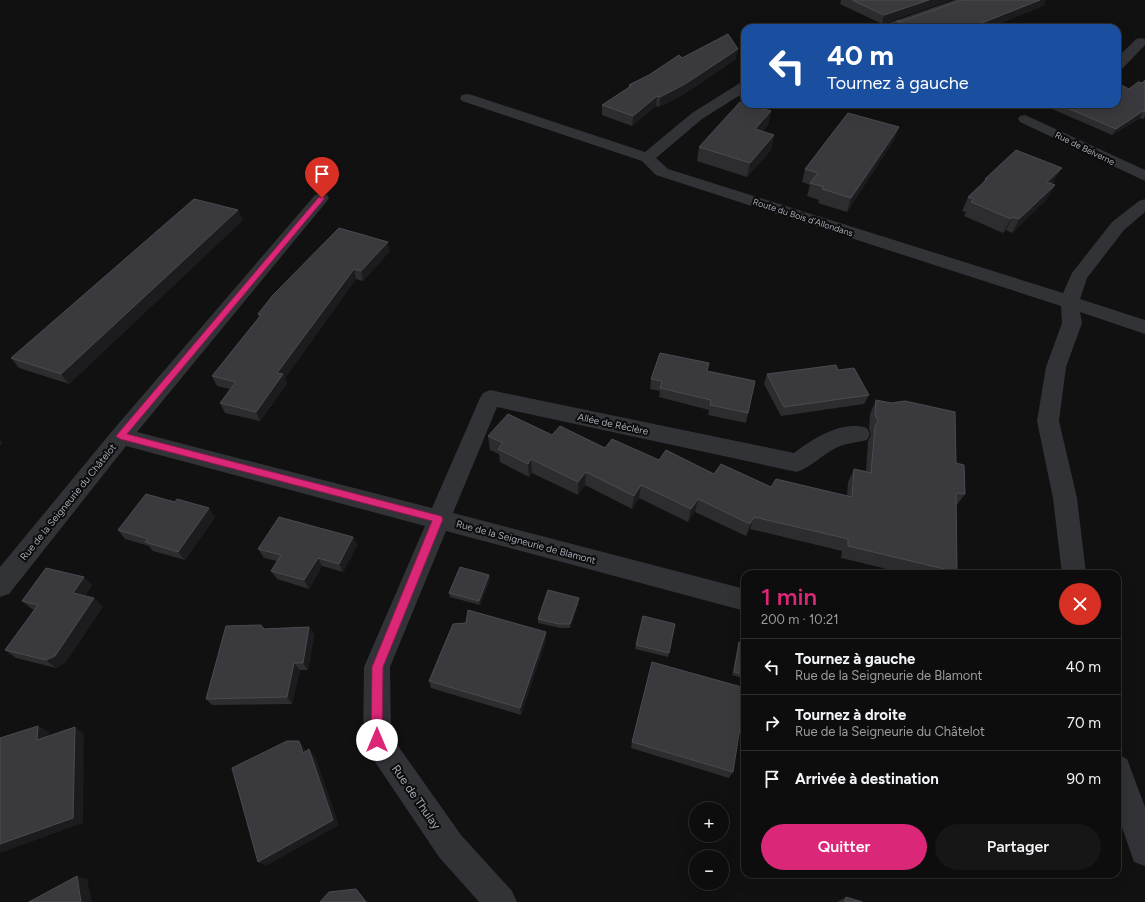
<!DOCTYPE html>
<html lang="fr">
<head>
<meta charset="utf-8">
<style>
  body { margin:0; font-family:Figtree,sans-serif; background:#161617; color:#f1f3f6; height:100vh; display:flex; flex-direction:column; font-size:15px; white-space:nowrap }
  * { box-sizing:border-box; margin:0 }
  p { font-size:13px; color:#9a9c9e }
  .icon { flex:none; width:22px; height:22px; fill:none; stroke:currentColor; stroke-width:2; stroke-linecap:round; stroke-linejoin:round }
  .map { position:relative; flex:1; overflow:hidden }
  .details { position:absolute; left:741px; top:570px; width:380px; height:308px; display:flex; flex-direction:column; background:#0d0d0e; border-radius:12px; box-shadow:0 4px 16px #0002,0 0 0 1px #2d2d2e }
  .details>* { flex:none }
  .hud { position:absolute; left:741px; top:24px; width:380px; height:84px; border-radius:12px; box-shadow:0 4px 16px #0002,0 0 0 1px #2d2d2e; background:#1a4fa0; color:#fff; overflow:hidden }
  .controls { position:absolute; left:689px; top:802px; display:grid; gap:8px }
  .controls a { display:grid; place-items:center; width:40px; height:40px; border-radius:50%; background:#0d0d0e; box-shadow:0 4px 16px #0002,0 0 0 1px #2d2d2e; font-size:20px }
  .pin { position:absolute; display:grid; place-items:center; width:34px; height:34px; color:#fff; margin:-41px -17px; border-radius:50% 50% 50% 0; rotate:-45deg; box-shadow:0 0 4px #0007 }
  .pin .icon { rotate:45deg }
  .me { position:absolute; width:44px; margin:-22px; rotate:0deg; stroke-linejoin:round; filter:drop-shadow(0 0 3px #0008) }
  .turn { display:flex; align-items:center; gap:14px; height:84px; padding:0 20px; font-size:18px }
  .turn .icon { width:52px; height:52px; stroke-width:2.5 }
  .turn b { display:block; font-size:28px; line-height:34px }
  .round { display:grid; place-items:center; flex:none; width:42px; height:42px; border-radius:21px; background:#161617 }
  .head { display:flex; align-items:center; justify-content:space-between; height:68px; padding:0 20px }
  h1 { font-size:24px; font-weight:600; line-height:30px; color:#db2777 }
  .primary-button { display:flex; gap:8px; margin-top:auto; padding:8px 20px }
  .primary-button a { flex:1; height:46px; border-radius:24px; background:#db2777; color:#fff; font-size:16px; font-weight:600; line-height:46px; text-align:center }
  .primary-button a+a { background:#161617; color:#f1f3f6 }
  ul { padding:0; list-style:none }
  li { display:flex; align-items:center; gap:12px; height:56px; padding:0 20px; border-top:1px solid #2d2d2e }
  li div { flex:1 }
  li b { display:block; font-size:15px }
  li em { font-style:normal }
  .map>svg:first-child { display:block }
  .lines { fill:none; stroke-linecap:round; stroke-linejoin:round }
  .street { fill:#323337; fill-rule:evenodd }
  .wall { fill:#2d2d30 }
  .shaded-wall { fill:#1c1c1e }
  .building { fill:#3a3a3e; stroke:#4a4b50 }
  .route { fill:#db2777; stroke:#8e194d }
  .labels { text-anchor:middle; dominant-baseline:central; stroke-width:4; stroke-linejoin:round; paint-order:stroke }
  .far-street-label { font-size:9px; fill:#a3a7b2; stroke:#0c0c0d }
  .street-label { font-size:10px; fill:#a3a7b2; stroke:#0c0c0d }
  .near-street-label { font-size:12px; fill:#a3a7b2; stroke:#0c0c0d }
</style>
</head>
<body>
<div class="map">
<svg width="1145" height="902" viewBox="0 0 1145 902">
  <rect width="100%" height="100%" fill="#111112"/>
  <g class="lines">
    <path class="street" d="M 955,0 L 972,0 L 970,3 L 899,28 L 881,28 L 883,25 Z
      M 1141,38 L 1145,39 L 1145,45 L 1122,69 L 1117,70 L 1117,58 L 1136,39 Z
      M 745,82 L 745,92 L 702,119 L 656,158 L 668,169 L 1063,293 L 1072,273 L 1112,222 L 1139,201 L 1145,199 L 1145,212 L 1124,230 L 1087,278 L 1080,299 L 1145,320 L 1145,334 L 1080,312 L 1082,323 L 1066,367 L 1059,421 L 1077,498 L 1086,574 L 1062,574 L 1053,498 L 1037,421 L 1046,367 L 1062,323 L 1061,306 L 656,175 L 642,161 L 462,101 L 460,98 L 462,95 L 467,94 L 472,95 L 645,152 L 692,113 L 740,83 Z
      M 1025,115 L 1145,170 L 1145,181 L 1020,122 L 1018,119 L 1020,116 Z
      M 321,193 L 327,195 L 329,198 L 327,201 L 137,432 L 432,508 L 480,398 L 483,393 L 490,390 L 794,453 C 813,439 841,420 867,428 L 870,434 L 867,440 C 856,443 844,443 834,449 C 821,456 811,467 797,472 L 497,407 L 453,513 L 745,589 L 745,611 L 446,531 L 390,667 L 391,736 L 461,835 L 512,891 L 517,902 L 479,902 L 439,857 L 367,750 L 363,740 L 364,667 L 425,526 L 126,446 L 9,594 L 0,597 L 0,567 L 113,430 L 315,195 Z
      M 1117,754 L 1127,759 L 1145,807 L 1145,866 L 1134,862 L 1117,813 Z"/>
  </g>
  <path class="wall" d="M 841,0 L 950,0 L 882,24 L 840,4 Z
    M 962,0 L 1046,0 L 1043,6 L 988,28 L 893,28 L 896,21 L 902,21 Z
    M 682,58 L 736,59 L 684,94 L 659,107 L 656,106 L 632,126 L 602,115 L 602,105 L 629,88 L 629,85 Z
    M 1145,80 L 1145,117 L 1143,119 L 1140,118 L 1112,135 L 1050,108 L 1052,104 L 1117,104 L 1129,89 L 1142,83 Z
    M 771,111 L 768,125 L 762,132 L 774,135 L 771,150 L 747,177 L 697,161 L 699,147 Z
    M 899,127 L 894,140 L 847,212 L 818,203 L 819,200 L 807,196 L 810,185 L 802,182 L 805,169 Z
    M 985,179 L 1054,181 L 1052,184 L 1055,185 L 1047,199 L 1012,233 L 1006,230 L 1003,233 L 964,216 L 966,212 L 962,211 L 968,197 L 983,183 Z
    M 243,220 L 69,384 L 19,368 L 11,358 Z
    M 390,251 L 363,281 L 356,279 L 285,378 L 287,384 L 260,421 L 225,413 L 220,403 L 230,389 L 217,386 L 212,376 L 259,317 L 258,314 Z
    M 838,370 L 869,395 L 864,404 L 781,416 L 764,384 L 767,374 Z
    M 707,371 L 748,413 L 746,423 L 708,415 L 709,410 L 659,397 L 660,391 L 650,389 L 651,379 Z
    M 876,400 L 956,463 L 965,494 L 956,506 L 957,572 L 955,574 L 908,574 L 841,558 L 842,551 L 750,529 L 746,536 L 695,512 L 688,522 L 639,498 L 632,509 L 585,485 L 578,495 L 532,473 L 529,477 L 500,462 L 499,454 L 490,450 L 488,436 L 552,435 L 771,487 L 847,496 L 848,482 L 854,469 L 866,471 L 868,441 L 871,434 L 869,429 L 870,414 Z
    M 215,517 L 185,560 L 153,551 L 149,546 L 125,539 L 118,530 Z
    M 353,537 L 357,545 L 343,572 L 322,566 L 309,589 L 277,579 L 271,571 L 277,561 L 264,558 L 258,549 Z
    M 490,579 L 480,605 L 450,597 L 449,593 Z
    M 92,585 L 85,596 L 103,606 L 65,663 L 56,668 L 16,658 L 5,650 L 34,610 L 32,609 L 22,601 Z
    M 579,602 L 570,628 L 560,628 L 538,623 L 538,619 Z
    M 466,623 L 546,632 L 546,640 L 521,715 L 431,688 L 429,681 Z
    M 675,624 L 668,657 L 635,649 L 636,645 Z
    M 309,627 L 314,635 L 308,670 L 300,670 L 292,704 L 212,705 L 206,699 L 264,629 Z
    M 739,642 L 745,643 L 745,679 L 732,675 L 738,646 Z
    M 632,742 L 733,772 L 729,778 L 631,748 Z
    M 846,897 L 862,902 L 837,902 Z"/>
  <path class="shaded-wall" d="M 929,0 L 950,0 L 882,24 L 884,15 Z
    M 1040,0 L 1046,0 L 1043,6 L 988,28 L 969,28 Z
    M 738,49 L 736,59 L 684,94 L 659,107 L 660,97 Z
    M 657,96 L 656,106 L 632,126 L 633,116 Z
    M 771,111 L 768,125 L 752,144 L 755,129 Z
    M 1143,111 L 1140,118 L 1112,135 L 1116,129 Z
    M 899,127 L 894,140 L 847,212 L 851,198 Z
    M 774,135 L 771,150 L 747,177 L 750,163 Z
    M 1062,168 L 1054,181 L 1040,196 L 1047,182 Z
    M 1055,185 L 1047,199 L 1012,233 L 1019,219 Z
    M 238,210 L 243,220 L 69,384 L 61,374 Z
    M 1013,217 L 1006,230 L 1003,233 L 1011,219 Z
    M 388,242 L 390,251 L 363,281 L 361,271 Z
    M 354,269 L 356,279 L 285,378 L 287,384 L 260,421 L 256,412 L 277,373 Z
    M 0,440 L 3,443 L 0,446 Z
    M 531,459 L 532,473 L 529,477 L 528,464 Z
    M 586,472 L 585,485 L 578,495 L 578,482 Z
    M 641,485 L 639,498 L 632,509 L 634,496 Z
    M 698,499 L 695,512 L 688,522 L 691,509 Z
    M 209,508 L 215,517 L 185,560 L 178,552 Z
    M 754,517 L 750,529 L 746,536 L 750,524 Z
    M 353,537 L 357,545 L 343,572 L 339,564 Z
    M 318,558 L 322,566 L 309,589 L 304,580 Z
    M 489,575 L 490,579 L 480,605 L 479,601 Z
    M 84,577 L 92,585 L 82,601 L 73,593 Z
    M 94,598 L 103,606 L 65,663 L 56,668 L 46,660 Z
    M 579,598 L 579,602 L 570,628 L 570,624 Z
    M 309,627 L 314,635 L 308,670 L 303,663 Z
    M 546,632 L 546,640 L 521,715 L 520,708 Z
    M 294,663 L 300,670 L 292,704 L 287,697 Z
    M 38,726 L 49,732 L 48,746 L 37,740 Z
    M 75,727 L 84,734 L 83,823 L 0,853 L 0,844 Z
    M 299,741 L 304,747 L 308,759 L 303,753 Z
    M 309,749 L 315,756 L 339,825 L 266,866 L 258,862 Z
    M 77,876 L 87,879 L 92,902 L 81,902 Z
    M 356,889 L 360,893 L 368,902 L 366,902 Z"/>
  <path class="building" d="M 852,0 L 929,0 L 884,15 Z
    M 962,0 L 1040,0 L 969,28 L 911,28 L 896,21 L 902,21 Z
    M 728,34 L 738,49 L 685,84 L 660,97 L 657,96 L 633,116 L 602,105 L 631,86 L 629,85 L 649,75 L 679,55 L 682,58 Z
    M 1145,80 L 1145,112 L 1143,111 L 1116,129 L 1058,104 L 1117,104 L 1117,83 L 1129,89 L 1138,82 L 1142,83 Z
    M 740,102 L 745,103 L 745,104 L 771,111 L 755,129 L 774,135 L 750,163 L 699,147 Z
    M 848,113 L 899,127 L 851,198 L 822,189 L 824,187 L 810,183 L 818,173 L 805,169 Z
    M 1016,150 L 1062,168 L 1047,182 L 1055,185 L 1019,219 L 1013,217 L 1011,219 L 971,202 L 974,199 L 968,197 L 987,179 L 985,179 Z
    M 194,199 L 238,210 L 61,374 L 11,358 Z
    M 339,228 L 388,242 L 361,271 L 354,269 L 277,373 L 283,374 L 256,412 L 220,403 L 236,382 L 212,376 L 261,315 L 258,314 L 273,295 Z
    M 660,353 L 709,363 L 707,371 L 755,381 L 748,413 L 710,405 L 711,400 L 660,388 L 662,381 L 651,379 Z
    M 836,365 L 838,370 L 854,368 L 869,395 L 784,407 L 767,374 Z
    M 876,400 L 891,403 L 905,401 L 955,412 L 956,463 L 964,465 L 965,494 L 956,493 L 957,572 L 848,546 L 848,539 L 754,517 L 750,524 L 698,499 L 691,509 L 641,485 L 634,496 L 586,472 L 578,482 L 531,459 L 528,464 L 498,449 L 503,443 L 488,436 L 508,414 L 552,435 L 560,426 L 605,448 L 612,439 L 659,460 L 666,450 L 714,474 L 721,464 L 771,487 L 776,479 L 852,497 L 854,469 L 871,473 L 875,427 L 878,421 L 875,415 Z
    M 146,494 L 175,502 L 177,499 L 209,508 L 178,552 L 145,542 L 148,539 L 118,530 Z
    M 279,517 L 353,537 L 339,564 L 318,558 L 304,580 L 271,571 L 281,555 L 258,549 Z
    M 460,567 L 489,575 L 479,601 L 449,593 Z
    M 46,568 L 84,577 L 73,593 L 94,598 L 55,656 L 46,660 L 5,650 L 38,605 L 22,601 Z
    M 548,590 L 579,598 L 570,624 L 559,624 L 538,619 Z
    M 468,610 L 546,632 L 520,708 L 429,681 L 453,624 L 466,623 Z
    M 643,616 L 675,624 L 669,653 L 636,645 Z
    M 261,625 L 264,629 L 309,627 L 303,663 L 294,663 L 287,697 L 206,699 L 226,626 Z
    M 739,642 L 745,643 L 745,675 L 734,672 Z
    M 652,662 L 745,688 L 745,696 L 733,772 L 632,742 Z
    M 38,726 L 37,740 L 75,727 L 73,818 L 0,844 L 0,738 Z
    M 287,741 L 299,741 L 303,753 L 309,749 L 333,820 L 258,862 L 232,768 Z
    M 77,876 L 81,902 L 29,902 Z
    M 356,889 L 366,902 L 320,902 L 329,892 Z
    M 846,897 L 862,902 L 845,902 Z"/>
  <path class="route" d="M 319,197 L 325,198 L 127,434 L 441,516 L 443,519 L 383,667 L 382,740 L 381,744 L 377,746 L 372,744 L 371,740 L 372,667 L 432,521 L 120,439 L 116,436 Z"/>
  <g class="labels">
    <g class="far-street-label">
      <text transform="translate(1085 148) rotate(26)">Rue de Belverne</text>
      <text transform="translate(803 217) rotate(18)">Route du Bois d'Allondans</text>
    </g>
    <g class="street-label">
      <text transform="translate(613 424) rotate(12)">Allée de Rèclère</text>
      <text transform="translate(68 502) rotate(-51)">Rue de la Seigneurie du Châtelot</text>
      <text transform="translate(526 542) rotate(15)">Rue de la Seigneurie de Blamont</text>
    </g>
    <g class="near-street-label">
      <text transform="translate(416 797) rotate(55)">Rue de Thulay</text>
    </g>
  </g>
</svg>
<div class="controls">
<a>+</a>
<a>−</a>
</div>
<div class="pin" style="left:322px;top:198px;background:#d93025"><svg class="icon" aria-label="arrive" viewBox="0 0 24 24"><path d="M6 21V4h12l-3 4 3 4H6"/></svg></div>
<svg class="me" style="left:377px;top:740px" viewBox="-20 -20 40 40"><circle r="19" fill="#fff"/><path d="M0-13L10 11 0 6-10 11z" fill="#db2777"/></svg>
<div class="hud">
<div class="turn"><svg class="icon" aria-label="left" viewBox="0 0 24 24"><path d="M17 20v-9H6M10 6l-5 5 5 5"/></svg><div><b>40 m</b>Tournez à gauche</div></div>
</div>
<section class="details">
<div class="head"><div><h1>1 min</h1><p>200 m · 10:21</p></div><a class="round" style="background:#d93025;color:#fff"><svg class="icon" aria-label="close" viewBox="0 0 24 24"><path d="M6 6l12 12M18 6L6 18"/></svg></a></div>
<ul>
<li><svg class="icon" aria-label="left" viewBox="0 0 24 24"><path d="M17 20v-9H6M10 6l-5 5 5 5"/></svg><div><b>Tournez à gauche</b><p>Rue de la Seigneurie de Blamont</p></div><em>40 m</em></li>
<li><svg class="icon" aria-label="right" viewBox="0 0 24 24"><path d="M7 20v-9h11M14 6l5 5-5 5"/></svg><div><b>Tournez à droite</b><p>Rue de la Seigneurie du Châtelot</p></div><em>70 m</em></li>
<li><svg class="icon" aria-label="arrive" viewBox="0 0 24 24"><path d="M6 21V4h12l-3 4 3 4H6"/></svg><div><b>Arrivée à destination</b></div><em>90 m</em></li>
</ul>
<div class="primary-button"><a>Quitter</a><a>Partager</a></div>
</section>
</div>
</body>
</html>
